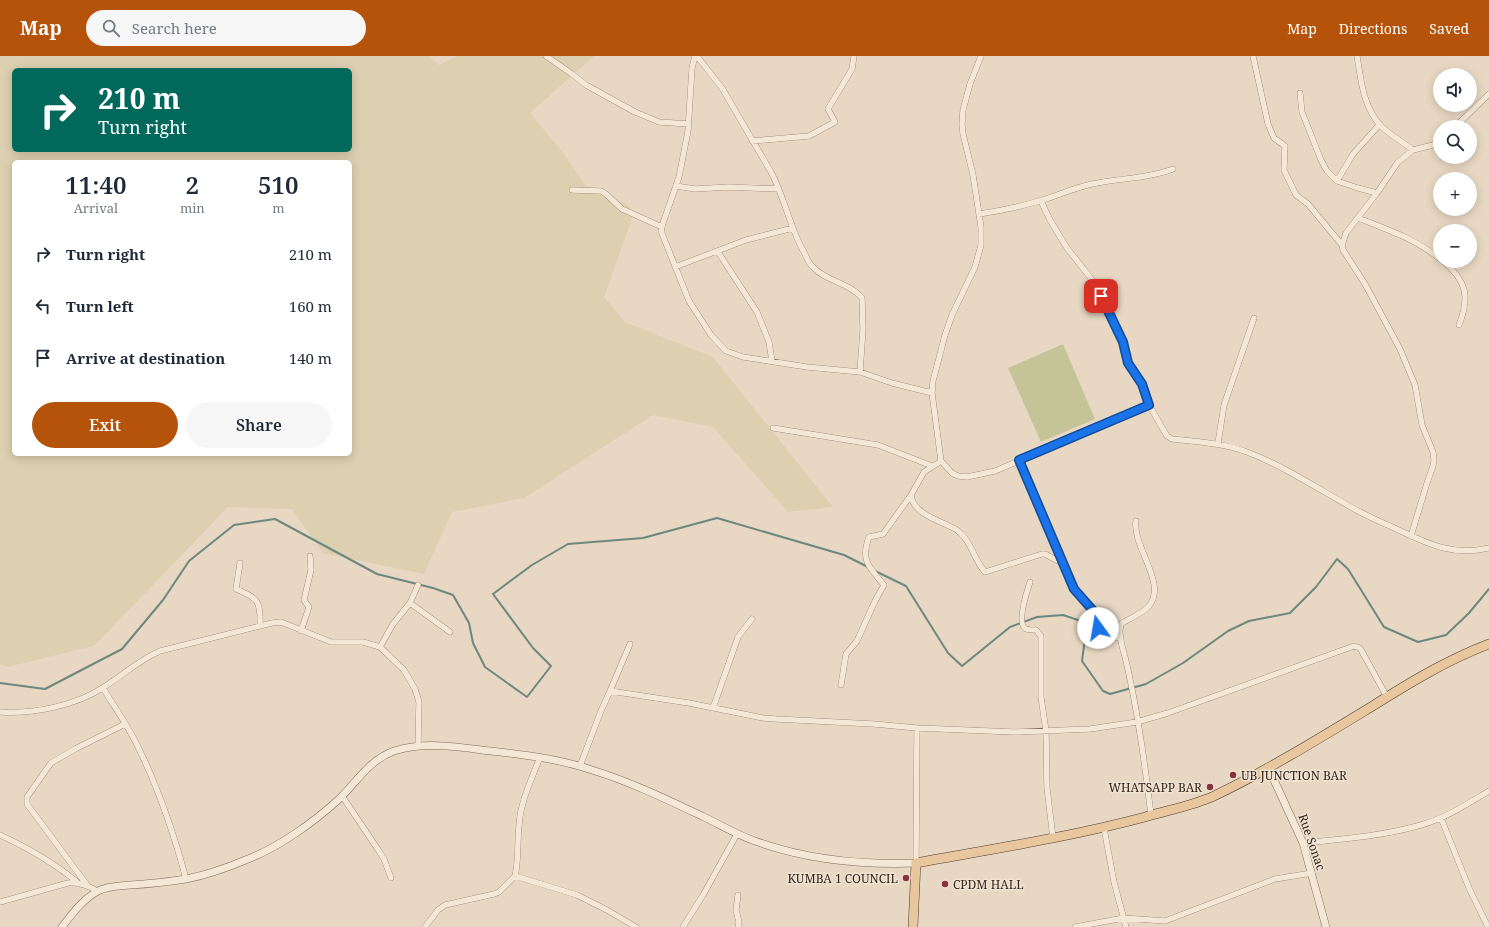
<!DOCTYPE html>
<html lang="en">
<head>
<meta charset="utf-8">
<style>
  body { margin:0; font-family:"Noto Serif",serif; background:#f6f6f7; color:#1f2937; height:100vh; display:flex; flex-direction:column; font-size:15px; white-space:nowrap }
  * { box-sizing:border-box; margin:0 }
  p { font-size:13px; color:#747a83 }
  .icon { flex:none; width:22px; height:22px; fill:none; stroke:currentColor; stroke-width:2; stroke-linecap:round; stroke-linejoin:round }
  .map { position:relative; flex:1; overflow:hidden }
  .side { position:absolute; left:12px; top:104px; width:340px; height:296px; display:flex; flex-direction:column; background:#fff; border-radius:6px; box-shadow:0 2px 10px #0003 }
  .side>* { flex:none }
  .hud { position:absolute; left:12px; top:12px; width:340px; height:84px; border-radius:6px; box-shadow:0 2px 10px #0003; background:#00695c; color:#fff; overflow:hidden }
  .fabs { position:absolute; left:1433px; top:12px; display:grid; gap:8px }
  .fabs a { display:grid; place-items:center; width:44px; height:44px; border-radius:50%; background:#fff; box-shadow:0 2px 10px #0003; font-size:20px }
  .pin { position:absolute; display:grid; place-items:center; width:34px; height:34px; color:#fff; margin:-17px; border-radius:8px; box-shadow:0 2px 6px #0006 }
  .me { position:absolute; width:44px; margin:-22px; rotate:347deg; stroke-linejoin:round; filter:drop-shadow(0 0 3px #0008) }
  .turn { display:flex; align-items:center; gap:14px; height:84px; padding:0 20px; font-size:18px }
  .turn .icon { width:52px; height:52px; stroke-width:2.5 }
  .turn b { display:block; font-size:28px; line-height:34px }
  .eta { display:flex; justify-content:space-evenly; align-items:center; height:68px; text-align:center }
  .eta b { font-size:24px; font-weight:600; line-height:28px }
  .cta { display:flex; gap:8px; margin-top:auto; padding:8px 20px }
  .cta a { flex:1; height:46px; border-radius:24px; background:#b45309; color:#fff; font-size:16px; font-weight:600; line-height:46px; text-align:center }
  .cta a+a { background:#f6f6f7; color:#1f2937 }
  ul { padding:0; list-style:none }
  li { display:flex; align-items:center; gap:12px; height:52px; padding:0 20px }
  li div { flex:1 }
  li b { display:block; font-size:15px }
  li em { font-style:normal }
  header { display:flex; align-items:center; gap:24px; box-sizing:border-box; height:56px; padding:0 20px; background:#b45309; color:#fff }
  header strong { font-size:19px }
  nav { display:flex; gap:22px; margin-inline-start:auto; font-size:14px }
  .search { width:280px; height:36px; background:#f6f6f7; display:flex; align-items:center; gap:10px; box-sizing:border-box; padding:0 14px; border-radius:22px; color:#747a83; font-size:15px }
  .map>svg:first-child { display:block }
  .farmland { fill:#ddd0b1; fill-rule:evenodd }
  .green { fill:#c5c498 }
  .lines { fill:none; stroke-linecap:round; stroke-linejoin:round }
  .stream { stroke:#6d887e; stroke-width:2 }
  .minor-casing { stroke:#806a5c; stroke-width:6 }
  .tertiary-casing { stroke:#806a5c; stroke-width:8 }
  .primary-casing { stroke:#4e3a30; stroke-width:10 }
  .minor { stroke:#f4e7d5; stroke-width:5.5 }
  .tertiary { stroke:#f4e7d5; stroke-width:7 }
  .primary { stroke:#e8c79e; stroke-width:9 }
  .route-casing { stroke:#114b97; stroke-width:10 }
  .route { stroke:#1a73e8; stroke-width:7 }
  .poi-dot { fill:#88333f; stroke:#f1e3d1; stroke-width:1.5 }
  .labels { text-anchor:middle; dominant-baseline:central; stroke-width:3; stroke-linejoin:round; paint-order:stroke }
  .poi-label { font-size:12px; fill:#32251e; stroke:#f1e3d1; text-anchor:start }
  .street-label { font-size:12px; fill:#32251e; stroke:#f1e3d1 }
</style>
</head>
<body>
<header>
<strong>Map</strong>
<div class="search"><svg class="icon" aria-label="search" viewBox="0 0 24 24"><circle cx="10" cy="10" r="6"/><path d="M15 15l6 6"/></svg>Search here</div>
<nav><a>Map</a><a>Directions</a><a>Saved</a></nav>
</header>
<div class="map">
<svg width="1489" height="871" viewBox="0 0 1489 871">
  <rect width="100%" height="100%" fill="#e8d8c3"/>
  <path class="farmland" d="M 0,0 L 429,0 L 439,9 L 457,0 L 594,0 L 530,57 L 561,94 L 586,130 L 627,148 L 634,157 L 604,241 L 625,266 L 713,301 L 833,451 L 788,456 L 713,371 L 653,359 L 524,442 L 452,456 L 424,518 L 323,497 L 292,453 L 228,451 L 94,590 L 7,611 L 0,608 ZM 14,14 L 350,14 L 350,94 L 14,94 ZM 14,106 L 350,106 L 350,398 L 14,398 Z"/>
  <path class="green" d="M 1063,288 L 1095,363 L 1041,386 L 1008,312 Z"/>
  <g class="lines">
    <path class="stream" d="M 873,514 L 906,530 L 948,597 L 962,610 L 1010,571 L 1037,561 L 1063,559 L 1087,567 L 1082,605 L 1103,635 L 1110,638 L 1146,628 L 1183,607 L 1228,575 L 1249,565 L 1290,557 L 1316,531 L 1337,503 L 1348,513 L 1384,571 L 1418,586 L 1446,579 L 1469,557 L 1489,533
      M 0,627 L 45,633 L 122,593 L 163,544 L 189,505 L 234,469 L 275,463 L 377,518 L 433,532 L 453,539 L 469,567 L 473,587 L 485,611 L 527,641 L 551,610 L 533,592 L 493,538 L 532,509 L 568,488 L 643,482 L 717,462 L 844,499 L 868,511"/>
    <g class="minor-casing">
      <path id="minor" d="M 546,0 L 572,18 L 586,29 L 635,56 L 659,66 L 689,68
        M 695,0 L 692,12 L 688,75 L 679,121 L 663,167 L 661,175 L 689,245 L 711,279 L 726,295 L 743,301 L 807,311 L 860,316
        M 697,0 L 722,32 L 771,116 C 785,142 790,173 805,198 C 807,203 809,208 813,211 C 825,225 850,227 862,242 L 863,273 L 860,316 L 892,327 L 932,337
        M 981,0 L 970,28 L 963,54 L 962,68 L 963,78 L 973,119 L 981,171 L 981,189 L 975,211 L 952,259 L 945,279 L 933,325 L 932,337 L 941,405 L 952,417 L 958,420 L 967,421 L 995,415 L 1149,349 L 1167,380 L 1172,383 C 1198,386 1223,387 1247,396 C 1287,411 1322,436 1360,456 C 1370,461 1380,466 1390,470 C 1424,486 1450,501 1489,492
        M 1253,0 L 1268,68 L 1274,82 L 1285,90 L 1284,114 L 1296,139 L 1308,148 L 1342,189
        M 1357,0 C 1361,24 1363,51 1381,70 C 1390,79 1403,86 1413,94
        M 1300,37 L 1302,56 L 1321,104 L 1327,115 L 1337,125 L 1358,132 L 1377,137
        M 1455,71 L 1489,38
        M 752,85 L 809,80 L 835,66 L 828,53 L 852,13 L 854,0
        M 1337,125 L 1353,98 L 1380,68
        M 676,130 L 695,133 L 728,131 L 778,133
        M 572,134 L 601,135 L 606,138 L 622,153 L 662,171
        M 1041,145 L 1050,164 L 1067,192 L 1090,221 L 1101,240 L 1123,286 L 1128,307 L 1142,328 L 1149,349
        M 979,158 C 999,155 1019,151 1039,145 C 1057,140 1073,132 1092,128 C 1119,122 1147,123 1173,113
        M 1358,162 C 1386,173 1416,183 1440,203
        M 718,196 L 757,256 L 769,286 L 772,305
        M 1443,205 C 1467,225 1470,241 1459,269
        M 675,211 L 746,184 L 793,172
        M 773,372 L 878,389 L 932,410
        M 1218,387 L 1224,349 L 1254,262
        M 1019,404 L 1063,507
        M 941,405 L 924,416 L 911,439 C 913,459 942,465 957,474 C 971,484 974,504 985,516 L 1042,498 L 1045,498 L 1064,508 L 1074,533 L 1097,559 L 1098,572 L 1100,575 L 1121,583
        M 1136,465 C 1132,491 1169,529 1148,551 C 1141,558 1131,562 1122,567 C 1116,574 1124,596 1126,605 C 1138,656 1145,708 1151,759
        M 1411,480 L 1427,427 L 1433,410 L 1434,404 L 1433,396 L 1422,369 L 1415,329 L 1400,293 L 1365,228 L 1343,194 L 1342,189 L 1346,177 L 1377,137 L 1398,106 L 1413,94 L 1433,89 L 1440,84
        M 240,507 L 236,533 C 258,542 261,545 260,570
        M 1030,526 C 1027,535 1016,568 1026,573 C 1029,574 1033,574 1036,574 L 1041,580 L 1041,641 L 1046,675 L 1047,732 L 1053,782
        M 410,547 L 450,576
        M 301,575 L 309,551 L 304,544 L 311,514 L 310,500
        M 380,591 L 393,568 L 410,547 L 418,529
        M 841,629 L 846,598 L 857,585 L 875,545 L 884,529 C 870,512 860,505 869,481 L 883,478 L 911,439
        M 103,632 C 115,652 129,671 139,693 C 159,734 174,778 186,823
        M 610,635 L 630,588
        M 713,652 L 738,581 L 752,563
        M 0,656 C 34,658 75,650 104,631 C 123,619 139,604 160,595 L 272,567 L 281,566 L 331,586 L 363,586 L 380,591 L 404,614 L 415,633 L 419,646 L 418,690
        M 540,701 C 532,723 520,746 519,770 C 517,787 519,803 515,820 L 577,839 L 607,854 L 636,871
        M 580,710 L 601,655 L 610,635 L 689,647 L 763,662 L 776,663 L 874,668 L 917,672 L 1014,676 L 1090,673 L 1137,666 L 1168,657 L 1354,590 L 1360,592 L 1387,641
        M 342,740 L 379,795 L 384,803 L 391,822
        M 1441,762 L 1469,832 L 1488,871
        M 1104,772 L 1114,826 L 1126,871
        M 0,779 C 28,792 53,806 77,826
        M 1303,787 C 1343,783 1383,780 1421,769 C 1446,762 1467,748 1489,735
        M 916,807 L 917,672
        M 87,829 L 27,748 L 27,741 L 51,707 L 75,693 L 125,668
        M 0,846 L 68,827 C 79,826 87,829 97,835
        M 425,871 L 438,854 L 445,849 L 494,838 L 499,836 L 515,820
        M 683,871 L 703,839 L 737,778
        M 738,871 L 739,866 L 736,854 L 738,839
        M 1075,871 L 1124,862 L 1165,865 L 1275,823 L 1312,817"/>
    </g>
    <g class="tertiary-casing">
      <path id="tertiary" d="M 1268,711 L 1303,787 L 1326,871
        M 62,871 C 72,858 83,843 98,835 C 107,830 120,830 130,829 C 149,828 167,826 186,823 C 207,819 229,811 248,803 C 279,791 314,766 338,744 C 356,727 369,704 394,695 C 422,686 453,690 482,694 C 519,698 557,702 592,714 C 631,726 668,744 704,761 C 721,769 737,779 755,785 C 807,804 861,809 916,807"/>
    </g>
    <g class="primary-casing">
      <path id="primary" d="M 913,871 L 916,807 C 993,793 1070,781 1145,761 C 1168,754 1192,750 1214,740 C 1268,714 1320,682 1371,651 C 1409,627 1447,604 1489,588"/>
    </g>
    <use href="#minor" class="minor"/>
    <use href="#tertiary" class="tertiary"/>
    <use href="#primary" class="primary"/>
  </g>
  <g class="lines">
    <g class="route-casing">
      <path id="route" d="M 1098,572 L 1097,559 L 1074,533 L 1019,404 L 1149,349 L 1142,328 L 1128,307 L 1123,286 L 1101,240"/>
    </g>
    <use href="#route" class="route"/>
  </g>
  <g class="poi-dot">
    <circle cx="1233" cy="719" r="4"/>
    <circle cx="1210" cy="731" r="4"/>
    <circle cx="906" cy="822" r="4"/>
    <circle cx="945" cy="828" r="4"/>
  </g>
  <g class="labels">
    <g class="poi-label">
      <text x="1241" y="719">UB JUNCTION BAR</text>
      <text x="1202" y="731" text-anchor="end">WHATSAPP BAR</text>
      <text x="898" y="822" text-anchor="end">KUMBA 1 COUNCIL</text>
      <text x="953" y="828">CPDM HALL</text>
    </g>
    <g class="street-label">
      <text transform="translate(1312 786) rotate(71)">Rue Sonac</text>
    </g>
  </g>
</svg>
<div class="fabs">
<a><svg class="icon" aria-label="sound" viewBox="0 0 24 24"><path d="M4 9h4l5-4v14l-5-4H4zM17 9q2 3 0 6"/></svg></a>
<a><svg class="icon" aria-label="search" viewBox="0 0 24 24"><circle cx="10" cy="10" r="6"/><path d="M15 15l6 6"/></svg></a>
<a>+</a>
<a>−</a>
</div>
<div class="pin" style="left:1101px;top:240px;background:#d93025"><svg class="icon" aria-label="arrive" viewBox="0 0 24 24"><path d="M6 21V4h12l-3 4 3 4H6"/></svg></div>
<svg class="me" style="left:1098px;top:572px" viewBox="-20 -20 40 40"><circle r="19" fill="#fff"/><path d="M0-13L10 11 0 6-10 11z" fill="#1a73e8"/></svg>
<div class="hud">
<div class="turn"><svg class="icon" aria-label="right" viewBox="0 0 24 24"><path d="M7 20v-9h11M14 6l5 5-5 5"/></svg><div><b>210 m</b>Turn right</div></div>
</div>
<section class="side">
<div class="eta">
<div><b>11:40</b><p>Arrival</p></div>
<div><b>2</b><p>min</p></div>
<div><b>510</b><p>m</p></div>
</div>
<ul>
<li><svg class="icon" aria-label="right" viewBox="0 0 24 24"><path d="M7 20v-9h11M14 6l5 5-5 5"/></svg><div><b>Turn right</b></div><em>210 m</em></li>
<li><svg class="icon" aria-label="left" viewBox="0 0 24 24"><path d="M17 20v-9H6M10 6l-5 5 5 5"/></svg><div><b>Turn left</b></div><em>160 m</em></li>
<li><svg class="icon" aria-label="arrive" viewBox="0 0 24 24"><path d="M6 21V4h12l-3 4 3 4H6"/></svg><div><b>Arrive at destination</b></div><em>140 m</em></li>
</ul>
<div class="cta"><a>Exit</a><a>Share</a></div>
</section>
</div>
</body>
</html>
